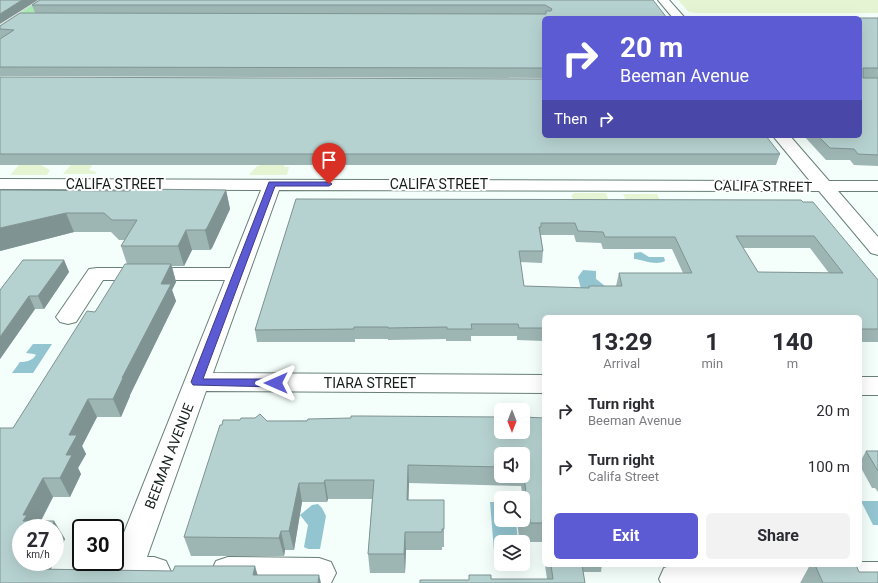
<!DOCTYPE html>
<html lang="en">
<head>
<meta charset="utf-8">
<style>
  body { margin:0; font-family:Roboto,sans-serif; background:#f2f2f3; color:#2b2b33; height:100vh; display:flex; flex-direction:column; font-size:15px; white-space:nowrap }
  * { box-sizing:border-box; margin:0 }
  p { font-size:13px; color:#7c7c81 }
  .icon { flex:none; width:22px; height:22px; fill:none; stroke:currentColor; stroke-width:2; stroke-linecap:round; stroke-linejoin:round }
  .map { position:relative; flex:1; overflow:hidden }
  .side { position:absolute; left:542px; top:315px; width:320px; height:252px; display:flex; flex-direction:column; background:#fff; border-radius:6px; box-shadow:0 4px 16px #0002 }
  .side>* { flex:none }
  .top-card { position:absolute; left:542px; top:16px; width:320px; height:122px; border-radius:6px; box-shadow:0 4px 16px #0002; background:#5c5bd3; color:#fff; overflow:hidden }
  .needle { width:26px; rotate:180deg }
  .fabs { position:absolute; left:494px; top:403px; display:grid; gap:8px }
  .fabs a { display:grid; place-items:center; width:36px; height:36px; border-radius:6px; background:#fff; box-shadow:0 4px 16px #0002; font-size:20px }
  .speed { position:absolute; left:12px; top:519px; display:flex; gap:8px; font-size:20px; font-weight:700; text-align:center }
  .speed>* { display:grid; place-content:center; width:52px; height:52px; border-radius:50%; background:#fff; box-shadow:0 4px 16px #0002; line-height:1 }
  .speed small { font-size:10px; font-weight:400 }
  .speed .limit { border:2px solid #111; border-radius:6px; background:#fff; color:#111 }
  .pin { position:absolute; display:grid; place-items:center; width:34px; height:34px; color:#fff; margin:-41px -17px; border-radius:50% 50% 50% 0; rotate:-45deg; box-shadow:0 0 4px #0007 }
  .pin .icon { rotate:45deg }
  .me { position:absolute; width:44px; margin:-22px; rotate:270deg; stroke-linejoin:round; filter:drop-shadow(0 0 3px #0008) }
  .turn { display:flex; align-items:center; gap:14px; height:84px; padding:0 12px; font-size:18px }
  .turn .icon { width:52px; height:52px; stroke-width:2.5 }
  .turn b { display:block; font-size:28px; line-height:34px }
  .then { display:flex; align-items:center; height:38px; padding:0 12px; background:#0003; gap:8px; font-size:15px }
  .eta { display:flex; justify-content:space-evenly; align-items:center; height:68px; text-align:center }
  .eta b { font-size:24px; font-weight:700; line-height:28px }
  .button { display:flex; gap:8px; margin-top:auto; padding:8px 12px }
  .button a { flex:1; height:46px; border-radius:6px; background:#5c5bd3; color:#fff; font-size:16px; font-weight:700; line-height:46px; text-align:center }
  .button a+a { background:#f2f2f3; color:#2b2b33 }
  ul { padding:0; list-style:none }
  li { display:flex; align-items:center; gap:12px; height:56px; padding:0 12px }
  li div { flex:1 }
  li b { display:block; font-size:15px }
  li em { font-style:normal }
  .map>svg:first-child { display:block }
  .green { fill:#e5f4d3 }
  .water { fill:#93c5d1 }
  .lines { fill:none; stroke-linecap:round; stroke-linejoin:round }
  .minor-casing { stroke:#688077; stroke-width:2 }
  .major-casing { stroke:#d9dbda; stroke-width:2 }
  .minor { fill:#fff; fill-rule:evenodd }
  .major { fill:#a7e8b3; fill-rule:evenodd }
  .wall { fill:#9db5b3; fill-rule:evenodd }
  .shaded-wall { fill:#7f9392 }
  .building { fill:#b6d2d0; stroke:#7f9392; fill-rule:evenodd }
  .route { fill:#5c5bd3; stroke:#3c3b89 }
  .labels { text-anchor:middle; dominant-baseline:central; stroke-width:4; stroke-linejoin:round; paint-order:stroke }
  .street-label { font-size:14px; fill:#141d1a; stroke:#fff }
</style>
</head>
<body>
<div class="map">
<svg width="878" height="583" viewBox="0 0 878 583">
  <rect width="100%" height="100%" fill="#f4fefa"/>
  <path class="green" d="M 678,0 L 878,0 L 878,13 L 696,13 L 689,12 Z
    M 76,159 L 90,165 L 92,166 L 89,170 L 97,172 L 95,174 L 63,174 Z
    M 262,159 L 287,159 L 284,167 L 289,167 L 287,175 L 249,175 L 257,166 L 259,166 Z
    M 19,165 L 41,165 L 50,170 L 47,175 L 10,175 Z
    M 574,193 L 606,193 L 614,216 L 574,201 L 571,196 Z
    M 623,194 L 657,194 L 667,214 L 629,207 Z"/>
  <path class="water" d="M 641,252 L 649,257 L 664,257 L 665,261 C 655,266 645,260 634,259 L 634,253 Z
    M 583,270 L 596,271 L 596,279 L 605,286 L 581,289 L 578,277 Z
    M 33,344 L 52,344 L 33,373 L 12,373 L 20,362 C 26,362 32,361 36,355 L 34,354 L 26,353 Z
    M 861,501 L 878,501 L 878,525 L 873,525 Z
    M 490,502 L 501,502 L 501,520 L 516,520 L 518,542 L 501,542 L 501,553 L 494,551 Z
    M 318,504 L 322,508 L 326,516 L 320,549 L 308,549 L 304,547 L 308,525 L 300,515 L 312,505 Z"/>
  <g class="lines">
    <g class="minor-casing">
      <path id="minor" d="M 658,0 L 669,0 L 685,18 L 673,18 Z
        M 773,136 L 790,136 L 829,181 L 878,181 L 878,191 L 838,191 L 878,237 L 878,255 L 871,253 L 819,191 L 279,190 L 213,373 L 544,375 L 544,393 L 206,391 L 147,557 L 154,557 L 166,561 L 171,572 L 166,583 L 113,583 L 108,572 L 112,562 L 115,562 L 115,555 L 225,280 L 103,280 L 76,322 L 68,324 L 60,322 L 56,317 L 89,269 L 97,268 L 230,268 L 261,190 L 0,189 L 0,179 L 810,181 Z
        M 860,377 L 878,377 L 878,395 L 860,395 Z
        M 228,557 L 319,558 L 331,562 L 336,573 L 331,583 L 216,583 L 211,572 L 216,561 Z
        M 860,562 L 878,562 L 878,583 L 661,583 L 659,579 L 664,568 L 672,565 L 860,565 Z"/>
    </g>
    <g class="major-casing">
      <path id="major" d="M 40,0 L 52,0 L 4,33 L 0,34 L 0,26 Z"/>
    </g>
    <use href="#minor" class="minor"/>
    <use href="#major" class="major"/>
  </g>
  <path class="wall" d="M 653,0 L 544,18 L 544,78 L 0,76 L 0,39 L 1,38 L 0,38 L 0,26 L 35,13 L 32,5 Z
    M 860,18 L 878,18 L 878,78 L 863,78 L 878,78 L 878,166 L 854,165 L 850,160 L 826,160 L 804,136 L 860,136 Z
    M 0,77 L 780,154 L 776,165 L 0,165 Z
    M 226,190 L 230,209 L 212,248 L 210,250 L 192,250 L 184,266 L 172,266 L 176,282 L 172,290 L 176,301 L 130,395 L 130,396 L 121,417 L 97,417 L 82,446 L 86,454 L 78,468 L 81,474 L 70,497 L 53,497 L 41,521 L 54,521 L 65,539 L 51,569 L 173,571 L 255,566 L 0,583 L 13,428 L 95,312 L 127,264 L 121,246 L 125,240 L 119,240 L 111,232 L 74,232 L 0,251 L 63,191 L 129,191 Z
    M 296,199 L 801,200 L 878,280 L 878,342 L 860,342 L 860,317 L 544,317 L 544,341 L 517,340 L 517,336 L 471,336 L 471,341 L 446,341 L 446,339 L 388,340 L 388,339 L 355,339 L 355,342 L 257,342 L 255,330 ZM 541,235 L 574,235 L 576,242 L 601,243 L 603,249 L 672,249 L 683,273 L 619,273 L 616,286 L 589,286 L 588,288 L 524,286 L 520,262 L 542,263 L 543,251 ZM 743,248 L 810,248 L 829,273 L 758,272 Z
    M 64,260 L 69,272 L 44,309 L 35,309 L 0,359 L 0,290 Z
    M 544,418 L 544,554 L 542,542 L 528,542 L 527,538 L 519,538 L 517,520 L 523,520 L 523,498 L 521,486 L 409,483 L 408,500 L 444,500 L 444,547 L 442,547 L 442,550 L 406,550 L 405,573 L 370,573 L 368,554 L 372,499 L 328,499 L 327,502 L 302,502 L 294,550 L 285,550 L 284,556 L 191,556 L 184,537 L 267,421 ZM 501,454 L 523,454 L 523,476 L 501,476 Z
    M 866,451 L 878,451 L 878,492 L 875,488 L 872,488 L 860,466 L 860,462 Z
    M 545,565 L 602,565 L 601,572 L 583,572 L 585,583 L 469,580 L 469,575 L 491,579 L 547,579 Z
    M 810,565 L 844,565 L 859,572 L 878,583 L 800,583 Z"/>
  <path class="shaded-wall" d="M 22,0 L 38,0 L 0,24 L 0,14 Z
    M 226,190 L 230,209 L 212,248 L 210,250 L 205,230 Z
    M 66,213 L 74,232 L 0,251 L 0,228 Z
    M 186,230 L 192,250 L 184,266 L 178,246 Z
    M 64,260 L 69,272 L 44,309 L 38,296 Z
    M 171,264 L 176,282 L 172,290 L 176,301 L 130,395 L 130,396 L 121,417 L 113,399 L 161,284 Z
    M 29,296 L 35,309 L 0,359 L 0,337 Z
    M 88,399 L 97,417 L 82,446 L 86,454 L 78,468 L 81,474 L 70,497 L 60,478 L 66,455 L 69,435 Z
    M 408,465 L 409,483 L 408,518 L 407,500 Z
    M 43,478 L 53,497 L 37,528 L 23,521 L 23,515 Z
    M 325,480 L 328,499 L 327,502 L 324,483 Z
    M 299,483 L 302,502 L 294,550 L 289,531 Z
    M 54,521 L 65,539 L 55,561 L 55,528 L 51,528 Z
    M 281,531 L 285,550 L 284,556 L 279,538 Z
    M 405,532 L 406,550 L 405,573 L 404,554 Z
    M 35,562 L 54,562 L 45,583 L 31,569 Z
    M 255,566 L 260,583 L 253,575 Z
    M 319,575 L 321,583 L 318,583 Z"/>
  <path class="building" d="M 0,0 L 22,0 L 0,14 Z
    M 40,0 L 653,0 L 667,18 L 544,18 L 544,68 L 0,67 L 0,39 L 14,30 L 0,29 L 0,26 L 20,13 L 546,14 L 546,11 L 551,11 L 552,9 L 545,5 L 32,5 Z
    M 860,18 L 878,18 L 878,68 L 863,68 L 863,78 L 878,78 L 878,155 L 858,154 L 854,149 L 830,148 L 818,136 L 860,136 Z
    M 0,77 L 544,79 L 544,136 L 766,136 L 780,154 L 0,154 Z
    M 132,189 L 226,190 L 207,228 L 205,230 L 186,230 L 178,246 L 121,246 L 137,220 L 112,220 L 104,213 L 66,213 L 0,228 L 0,190 L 129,191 Z
    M 296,199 L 801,200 L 803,202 L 813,202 L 878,280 L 878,329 L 860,329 L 860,317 L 544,317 L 544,328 L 519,328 L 518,324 L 471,324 L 472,329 L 447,329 L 447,327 L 388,328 L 388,327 L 354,327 L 354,329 L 255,330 ZM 541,223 L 575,223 L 578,231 L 603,232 L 605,237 L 675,237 L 692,273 L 619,273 L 622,286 L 589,286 L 589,288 L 524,286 L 519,251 L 543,251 L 539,227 L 541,227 ZM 736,236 L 814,236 L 843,273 L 758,272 Z
    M 23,260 L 64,260 L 38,296 L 29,296 L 0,337 L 0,290 Z
    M 125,264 L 171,264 L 161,284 L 171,284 L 122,378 L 123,378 L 113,399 L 88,399 L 69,435 L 77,435 L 66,455 L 72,455 L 60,478 L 43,478 L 23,515 L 27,515 L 23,521 L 54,521 L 51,528 L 21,528 L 21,562 L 35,562 L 31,569 L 173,571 L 175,566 L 255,566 L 253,575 L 319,575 L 318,583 L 0,583 L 0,428 L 13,428 L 87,311 L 95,312 Z
    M 260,414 L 267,421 L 307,421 L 308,419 L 351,418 L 351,416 L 362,416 L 501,417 L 501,432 L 523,432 L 523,417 L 544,418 L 544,523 L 530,523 L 530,519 L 523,519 L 523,502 L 527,502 L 523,467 L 523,454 L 501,454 L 501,467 L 408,465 L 407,500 L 444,500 L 444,529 L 442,529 L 442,532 L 405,532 L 404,554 L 368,554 L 374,480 L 325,480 L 324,483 L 299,483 L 289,531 L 281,531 L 279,538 L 184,537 L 220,425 L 222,425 L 223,420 L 240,420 L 241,418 L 255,418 Z
    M 866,451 L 878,451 L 878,471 Z
    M 551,565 L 582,565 L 585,583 L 420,583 L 420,580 L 469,580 L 469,575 L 491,575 L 491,579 L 553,579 Z
    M 815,565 L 856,565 L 859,572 L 878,572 L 878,583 L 823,583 Z"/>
  <path class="route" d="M 269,182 L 329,182 L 332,184 L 329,186 L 275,186 L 203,379 L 276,379 L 279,380 L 281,383 L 279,385 L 276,387 L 193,385 L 191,382 Z"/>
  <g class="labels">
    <g class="street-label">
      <text x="115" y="184">CALIFA STREET</text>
      <text x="439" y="184">CALIFA STREET</text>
      <text transform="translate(763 186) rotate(1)">CALIFA STREET</text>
      <text x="370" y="383">TIARA STREET</text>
      <text transform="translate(169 456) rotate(-69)">BEEMAN AVENUE</text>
    </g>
  </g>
</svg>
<div class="fabs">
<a><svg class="needle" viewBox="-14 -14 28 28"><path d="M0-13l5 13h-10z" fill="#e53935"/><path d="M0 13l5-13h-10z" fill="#7c7c81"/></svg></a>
<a><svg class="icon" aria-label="sound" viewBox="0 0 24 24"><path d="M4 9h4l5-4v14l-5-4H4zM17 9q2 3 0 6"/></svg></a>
<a><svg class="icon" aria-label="search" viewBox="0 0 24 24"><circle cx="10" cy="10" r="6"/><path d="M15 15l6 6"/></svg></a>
<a><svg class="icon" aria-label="layers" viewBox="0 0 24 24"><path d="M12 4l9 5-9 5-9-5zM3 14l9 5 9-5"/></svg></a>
</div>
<div class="speed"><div>27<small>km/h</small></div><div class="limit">30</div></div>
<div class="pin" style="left:329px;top:184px;background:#d93025"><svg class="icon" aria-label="arrive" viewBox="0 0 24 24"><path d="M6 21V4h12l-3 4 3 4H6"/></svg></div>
<svg class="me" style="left:276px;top:383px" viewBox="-20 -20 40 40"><path d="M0-17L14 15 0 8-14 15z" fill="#5c5bd3" stroke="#fff" stroke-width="4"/></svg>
<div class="top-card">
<div class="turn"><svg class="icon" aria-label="right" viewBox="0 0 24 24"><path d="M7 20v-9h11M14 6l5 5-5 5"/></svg><div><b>20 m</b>Beeman Avenue</div></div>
<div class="then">Then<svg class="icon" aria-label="right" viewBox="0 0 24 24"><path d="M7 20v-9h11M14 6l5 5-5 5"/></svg></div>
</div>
<section class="side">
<div class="eta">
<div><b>13:29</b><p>Arrival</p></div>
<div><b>1</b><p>min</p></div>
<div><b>140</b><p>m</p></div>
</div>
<ul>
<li><svg class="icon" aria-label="right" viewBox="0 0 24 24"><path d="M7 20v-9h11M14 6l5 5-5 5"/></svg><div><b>Turn right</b><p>Beeman Avenue</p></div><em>20 m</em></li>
<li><svg class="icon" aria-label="right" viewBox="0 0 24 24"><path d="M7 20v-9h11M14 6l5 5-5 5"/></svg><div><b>Turn right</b><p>Califa Street</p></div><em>100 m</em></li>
</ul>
<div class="button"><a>Exit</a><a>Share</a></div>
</section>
</div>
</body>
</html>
